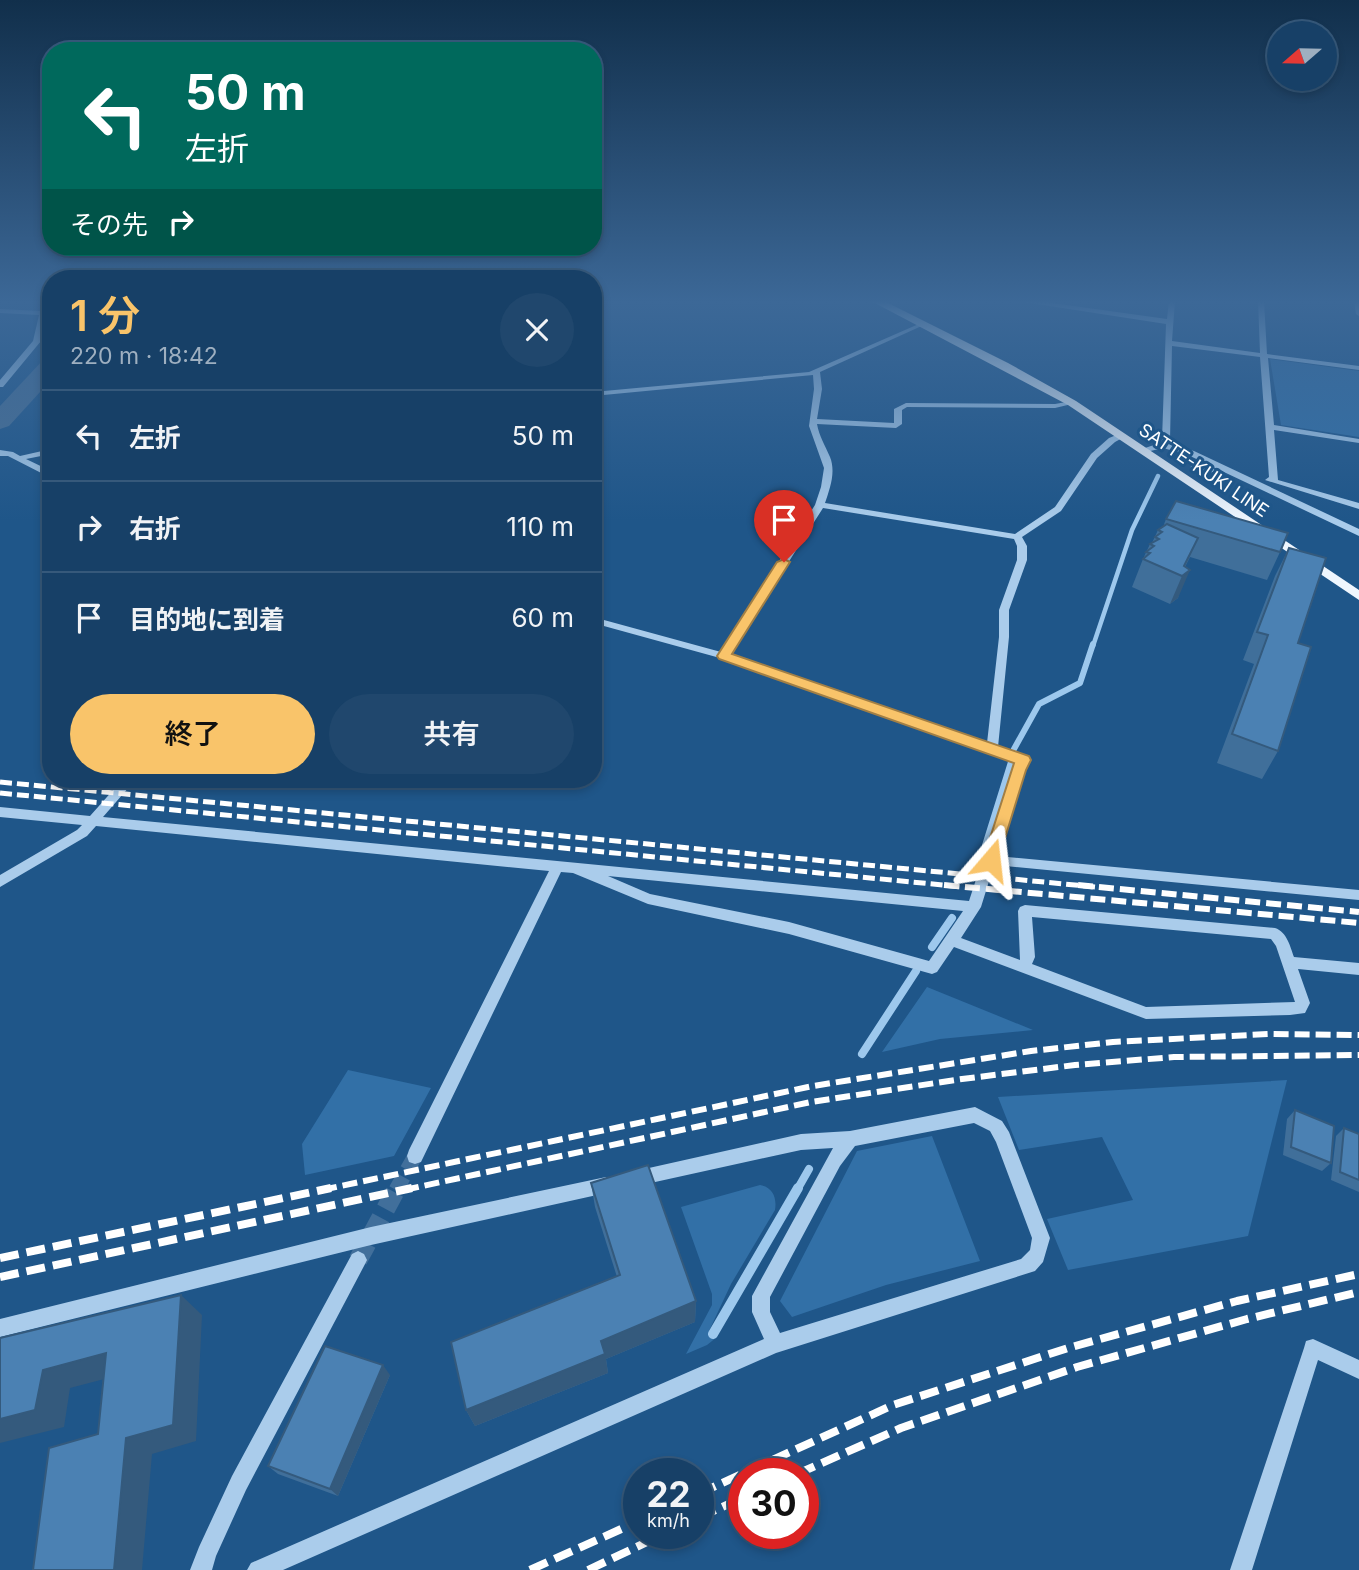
<!DOCTYPE html>
<html lang="ja">
<head>
<meta charset="utf-8">
<style>
  body { margin:0; font-family:Inter,"Noto Sans JP",sans-serif; background:#20476d; color:#f1f3f6; height:100vh; display:flex; flex-direction:column; font-size:26px; white-space:nowrap }
  * { box-sizing:border-box; margin:0 }
  p { font-size:23px; color:#9eafc0 }
  .icon { flex:none; width:38px; height:38px; fill:none; stroke:currentColor; stroke-width:2; stroke-linecap:round; stroke-linejoin:round }
  .map { position:relative; flex:1; overflow:hidden }
  .drawer { position:absolute; left:42px; top:270px; width:560px; height:518px; display:flex; flex-direction:column; background:#174067; border-radius:28px; box-shadow:0 4px 10px #0003,0 0 0 2px #36597b }
  .drawer>* { flex:none }
  .banner { position:absolute; left:42px; top:42px; width:560px; height:214px; border-radius:28px; box-shadow:0 4px 10px #0003,0 0 0 2px #36597b; background:#00695c; color:#fff; overflow:hidden }
  .needle { width:46px; rotate:250deg }
  .tools { position:absolute; left:1267px; top:21px; display:grid; gap:14px }
  .tools a { display:grid; place-items:center; width:70px; height:70px; border-radius:50%; background:#174067; box-shadow:0 4px 10px #0003,0 0 0 2px #36597b; font-size:35px }
  .speed { position:absolute; left:623px; top:1458px; display:flex; gap:14px; font-size:35px; font-weight:700; text-align:center }
  .speed>* { display:grid; place-content:center; width:91px; height:91px; border-radius:50%; background:#174067; box-shadow:0 4px 10px #0003,0 0 0 2px #36597b; line-height:1 }
  .speed small { font-size:18px; font-weight:400 }
  .speed .limit { border:10px solid #d22; background:#fff; color:#111 }
  .pin { position:absolute; display:grid; place-items:center; width:60px; height:60px; color:#fff; margin:-72px -30px; border-radius:50% 50% 50% 0; rotate:-45deg; box-shadow:0 0 7px #0007 }
  .pin .icon { rotate:45deg }
  .me { position:absolute; width:77px; margin:-38px; rotate:17deg; stroke-linejoin:round; filter:drop-shadow(0 0 5px #0008) }
  .turn { display:flex; align-items:center; gap:24px; height:147px; padding:0 28px; font-size:32px }
  .turn .icon { width:91px; height:91px; stroke-width:2.5 }
  .turn b { display:block; font-size:49px; line-height:60px }
  .then { display:flex; align-items:center; height:66px; padding:0 28px; background:#0003; gap:14px; font-size:26px }
  .round { display:grid; place-items:center; flex:none; width:74px; height:74px; border-radius:37px; background:#20476d }
  .head { display:flex; align-items:center; justify-content:space-between; height:119px; padding:0 28px }
  h1 { font-size:42px; font-weight:600; line-height:52px; color:#f9c46a }
  .action { display:flex; gap:14px; margin-top:auto; padding:14px 28px }
  .action a { flex:1; height:80px; border-radius:42px; background:#f9c46a; color:#111; font-size:28px; font-weight:600; line-height:80px; text-align:center }
  .action a+a { background:#20476d; color:#f1f3f6 }
  ul { padding:0; list-style:none }
  li { display:flex; align-items:center; gap:21px; height:91px; padding:0 28px; border-top:2px solid #36597b }
  li div { flex:1 }
  li b { display:block; font-size:26px }
  li em { font-style:normal }
  .map>svg:first-child { display:block }
  .green { fill:#3270a7 }
  .lines { fill:none; stroke-linecap:round; stroke-linejoin:round }
  .stream-far3 { stroke:#9dc8ed; stroke-width:4.5 }
  .stream-far2 { stroke:#9dc8ed; stroke-width:6 }
  .stream-far1 { stroke:#9dc8ed; stroke-width:8 }
  .stream { stroke:#9dc8ed; stroke-width:10 }
  .river { fill:#496f94; fill-rule:evenodd }
  .minor-tunnel-far1 { stroke:#416f9b; stroke-width:15; stroke-dasharray:15 8; stroke-linecap:butt }
  .minor-tunnel { stroke:#416f9b; stroke-width:19; stroke-dasharray:19 10; stroke-linecap:butt }
  .minor { fill:#aacceb; fill-rule:evenodd }
  .major { fill:#eff6fe; fill-rule:evenodd }
  .rail-far2 { stroke:#fff; stroke-width:5; stroke-dasharray:12 5; stroke-linecap:butt }
  .rail-far1 { stroke:#fff; stroke-width:6; stroke-dasharray:15 6; stroke-linecap:butt }
  .rail { stroke:#fff; stroke-width:8; stroke-dasharray:19 8; stroke-linecap:butt }
  .wall { fill:#406f9a }
  .shaded-wall { fill:#345a7d }
  .building { fill:#4b81b3; stroke:#345a7d; stroke-width:2 }
  .route { fill:#f9c46a; stroke:#a27f45; stroke-width:2 }
  .labels { text-anchor:middle; dominant-baseline:central; stroke-width:6; stroke-linejoin:round; paint-order:stroke }
  .far-street-label { font-size:18px; fill:#fff; stroke:#1f5689 }
</style>
</head>
<body>
<div class="map">
<svg width="1359" height="1570" viewBox="0 0 1359 1570">
  <rect width="100%" height="100%" fill="#1f5689"/>
  <path class="green" d="M 1270,359 L 1359,371 L 1359,437 L 1281,425 Z
    M 927,987 L 1033,1030 L 940,1039 L 882,1052 Z
    M 348,1070 L 431,1088 L 394,1156 L 305,1175 L 302,1144 Z
    M 1287,1080 L 1248,1236 L 1068,1270 L 1047,1219 L 1133,1200 L 1102,1137 L 1019,1150 L 998,1097 Z
    M 932,1136 L 980,1261 L 886,1285 L 792,1317 L 780,1301 L 857,1151 Z
    M 760,1185 C 773,1187 777,1198 775,1210 L 731,1284 L 709,1331 L 717,1337 L 707,1345 L 686,1354 L 712,1305 L 712,1294 L 681,1207 Z"/>
  <g class="lines">
    <path class="stream-far3" d="M 1193,467 L 1212,470
      M 1093,646 L 1132,530 L 1158,476"/>
    <path class="stream-far2" d="M 1014,749 L 1039,704 L 1080,683 L 1093,644
      M 983,852 L 1011,762"/>
    <path class="stream-far1" d="M 932,947 L 952,918
      M 862,1054 L 916,971
      M 797,1190 L 809,1169"/>
    <path class="stream" d="M 713,1334 L 798,1188"/>
    <path class="river" d="M 51,358 L 51,380 L 9,426 L 0,429 L 0,406 L 43,360 Z"/>
    <path class="minor-tunnel-far1" d="M 396,1190 L 415,1156"/>
    <path class="minor-tunnel" d="M 358,1260 L 397,1188"/>
    <path class="minor" d="M 42,301 L 48,301 L 41,341 L 3,387 L 0,387 L 0,380 L 33,341 L 39,315 L 0,313 L 0,309 L 40,311 Z
      M 1017,301 L 1038,301 L 1167,319 L 1169,301 L 1175,301 L 1172,341 L 1260,353 L 1258,301 L 1264,301 L 1267,354 L 1359,366 L 1359,370 L 1268,358 L 1274,425 L 1359,439 L 1359,443 L 1274,430 L 1278,480 L 1359,503 L 1359,509 L 1265,480 L 1269,477 L 1260,357 L 1172,346 L 1170,440 L 1168,444 L 1194,451 L 1359,529 L 1359,536 L 1188,455 L 1163,448 L 1142,453 L 1142,449 L 1160,443 L 1162,440 L 1166,324 Z
      M 1354,301 L 1359,301 L 1359,316 L 1356,314 Z
      M 921,323 L 926,324 L 820,372 L 822,389 L 817,419 L 894,423 L 894,409 L 906,403 L 1055,404 L 1072,401 L 1076,403 L 1055,408 L 907,407 L 902,410 L 902,424 L 896,428 L 817,424 C 819,436 825,445 830,457 C 836,472 830,488 825,503 L 1015,534 L 1055,507 L 1091,454 L 1109,438 L 1119,434 L 1126,436 L 1115,442 L 1097,458 L 1061,511 L 1022,537 L 1027,546 L 1027,560 L 1009,610 L 1009,637 L 998,747 L 1028,757 L 1030,760 L 1024,770 L 997,856 L 1359,890 L 1359,900 L 994,865 L 981,907 L 961,938 L 1020,960 L 1018,911 L 1020,907 L 1025,905 L 1275,928 C 1287,932 1290,946 1294,957 L 1359,963 L 1359,975 L 1298,969 L 1310,1003 L 1305,1013 L 1290,1015 L 1146,1019 L 954,947 L 937,972 L 932,974 L 789,934 L 648,904 L 573,873 L 561,872 L 421,1162 L 415,1164 L 409,1162 L 407,1156 L 409,1150 L 549,871 L 96,826 L 87,836 L 0,887 L 0,875 L 77,830 L 82,825 L 0,817 L 0,807 L 90,816 L 123,779 L 136,779 L 103,817 L 969,901 L 1012,769 L 1017,762 L 720,658 L 593,623 L 593,617 L 721,652 L 815,505 L 821,487 L 824,468 L 809,426 L 814,389 L 813,375 L 593,396 L 593,392 L 809,372 ZM 823,508 L 1014,539 L 1017,546 L 1017,560 L 999,610 L 999,637 L 987,743 L 730,654 ZM 608,876 L 963,911 L 929,961 L 789,922 L 650,894 ZM 1032,917 L 1271,939 L 1276,946 L 1295,1002 L 1146,1007 L 1032,964 L 1035,957 Z
      M 51,449 L 51,454 L 26,459 L 51,471 L 51,478 L 8,456 L 0,456 L 0,450 L 13,452 L 20,456 Z
      M 975,1107 L 1002,1121 L 1009,1132 L 1050,1238 L 1043,1262 L 1035,1271 L 776,1353 L 283,1570 L 247,1570 L 251,1563 L 764,1339 L 752,1312 L 752,1296 L 833,1148 L 801,1150 L 637,1186 L 631,1184 L 629,1178 L 631,1172 L 801,1134 L 850,1131 ZM 974,1123 L 990,1131 L 996,1142 L 1032,1238 L 1030,1250 L 1021,1259 L 780,1333 L 770,1312 L 770,1297 L 840,1166 L 855,1146 Z
      M 606,1177 L 612,1179 L 614,1185 L 612,1191 L 606,1193 L 371,1245 L 0,1337 L 0,1319 L 371,1227 Z
      M 358,1251 L 364,1254 L 367,1260 L 364,1266 L 246,1490 L 216,1556 L 212,1570 L 190,1570 L 199,1547 L 232,1476 L 352,1254 Z
      M 1313,1339 L 1359,1360 L 1359,1379 L 1318,1360 L 1252,1570 L 1230,1570 L 1304,1348 L 1306,1341 Z"/>
    <path class="major" d="M 871,301 L 884,301 L 1008,363 L 1076,401 L 1359,590 L 1359,600 L 1068,405 Z"/>
    <path class="rail-far2" d="M 0,782 L 1096,887
      M 0,793 L 963,887"/>
    <path class="rail-far1" d="M 944,885 L 1359,923
      M 1078,885 L 1359,912
      M 322,1190 L 813,1086 L 1031,1051 L 1113,1042 L 1269,1034 L 1359,1035
      M 404,1190 L 811,1102 L 962,1079 L 1075,1065 L 1174,1057 L 1359,1055"/>
    <path class="rail" d="M 0,1258 L 331,1188
      M 0,1277 L 412,1188
      M 797,1474 L 901,1428 L 1077,1367 L 1247,1319 L 1359,1292
      M 698,1494 L 893,1405 L 1068,1348 L 1237,1301 L 1359,1274
      M 698,1518 L 744,1497
      M 530,1570 L 639,1521
      M 588,1570 L 666,1533"/>
  </g>
  <path class="wall" d="M 1166,519 L 1280,552 L 1267,580 L 1190,557 L 1185,567 L 1178,598 L 1170,604 L 1132,587 L 1143,559 L 1150,544 L 1152,543 L 1158,530 L 1163,527 Z
    M 1289,548 L 1298,643 L 1278,751 L 1262,779 L 1217,763 L 1254,664 L 1243,660 L 1275,576 Z
    M 1295,1110 L 1331,1163 L 1322,1171 L 1283,1155 L 1287,1119 Z
    M 1344,1128 L 1359,1134 L 1359,1192 L 1331,1180 L 1336,1136 Z
    M 591,1183 L 696,1301 L 695,1322 L 606,1359 L 608,1373 L 475,1426 L 466,1410 L 617,1277 L 595,1207 Z
    M 390,1375 L 338,1496 L 278,1474 L 268,1466 Z"/>
  <path class="shaded-wall" d="M 1190,570 L 1178,598 L 1170,604 L 1182,576 Z
    M 181,1295 L 202,1315 L 196,1441 L 152,1454 L 142,1570 L 114,1570 L 126,1438 Z
    M 696,1301 L 695,1322 L 606,1359 L 608,1373 L 475,1426 L 466,1410 L 601,1341 Z
    M 106,1353 L 131,1372 L 70,1388 L 64,1427 L 0,1443 L 0,1419 L 43,1370 Z
    M 383,1365 L 390,1375 L 338,1496 L 330,1489 Z"/>
  <path class="building" d="M 1176,501 L 1288,533 L 1280,552 L 1166,519 Z
    M 1167,524 L 1198,538 L 1184,566 L 1190,570 L 1182,576 L 1143,559 L 1150,553 L 1146,552 L 1154,546 L 1150,544 L 1159,539 L 1155,537 L 1162,532 L 1158,530 Z
    M 1289,548 L 1326,558 L 1298,643 L 1311,647 L 1278,751 L 1232,734 L 1268,635 L 1257,632 Z
    M 1295,1110 L 1334,1126 L 1331,1163 L 1291,1147 Z
    M 1344,1128 L 1359,1134 L 1359,1180 L 1340,1172 Z
    M 648,1165 L 696,1301 L 601,1341 L 605,1354 L 466,1410 L 451,1342 L 620,1275 L 591,1183 Z
    M 181,1295 L 173,1425 L 126,1438 L 114,1570 L 33,1570 L 49,1448 L 98,1434 L 106,1353 L 43,1370 L 35,1410 L 0,1419 L 0,1338 Z
    M 325,1346 L 383,1365 L 330,1489 L 268,1466 Z"/>
  <linearGradient id="sky" x2="0" y2="1"><stop stop-color="#112f4b"/><stop offset="0.58" stop-color="#3c6897"/><stop offset="1" stop-color="#3c6897" stop-opacity="0"/></linearGradient>
  <rect width="1359" height="521" fill="url(#sky)"/>
  <path class="route" d="M 784,559 L 790,562 L 732,654 L 1029,756 L 1031,760 L 1026,770 L 997,864 L 985,864 L 983,860 L 1014,763 L 719,659 L 717,656 L 777,562 Z"/>
  <g class="labels">
    <g class="far-street-label">
      <text transform="translate(1204 470) rotate(34)">SATTE-KUKI LINE</text>
    </g>
  </g>
</svg>
<div class="tools">
<a><svg class="needle" viewBox="-14 -14 28 28"><path d="M0-13l5 13h-10z" fill="#e53935"/><path d="M0 13l5-13h-10z" fill="#9eafc0"/></svg></a>
</div>
<div class="speed"><div>22<small>km/h</small></div><div class="limit">30</div></div>
<div class="pin" style="left:784px;top:562px;background:#d93025"><svg class="icon" aria-label="arrive" viewBox="0 0 24 24"><path d="M6 21V4h12l-3 4 3 4H6"/></svg></div>
<svg class="me" style="left:991px;top:860px" viewBox="-20 -20 40 40"><path d="M0-17L14 15 0 8-14 15z" fill="#f9c46a" stroke="#fff" stroke-width="4"/></svg>
<div class="banner">
<div class="turn"><svg class="icon" aria-label="left" viewBox="0 0 24 24"><path d="M17 20v-9H6M10 6l-5 5 5 5"/></svg><div><b>50 m</b>左折</div></div>
<div class="then">その先<svg class="icon" aria-label="right" viewBox="0 0 24 24"><path d="M7 20v-9h11M14 6l5 5-5 5"/></svg></div>
</div>
<section class="drawer">
<div class="head"><div><h1>1 分</h1><p>220 m · 18:42</p></div><a class="round"><svg class="icon" aria-label="close" viewBox="0 0 24 24"><path d="M6 6l12 12M18 6L6 18"/></svg></a></div>
<ul>
<li><svg class="icon" aria-label="left" viewBox="0 0 24 24"><path d="M17 20v-9H6M10 6l-5 5 5 5"/></svg><div><b>左折</b></div><em>50 m</em></li>
<li><svg class="icon" aria-label="right" viewBox="0 0 24 24"><path d="M7 20v-9h11M14 6l5 5-5 5"/></svg><div><b>右折</b></div><em>110 m</em></li>
<li><svg class="icon" aria-label="arrive" viewBox="0 0 24 24"><path d="M6 21V4h12l-3 4 3 4H6"/></svg><div><b>目的地に到着</b></div><em>60 m</em></li>
</ul>
<div class="action"><a>終了</a><a>共有</a></div>
</section>
</div>
</body>
</html>
